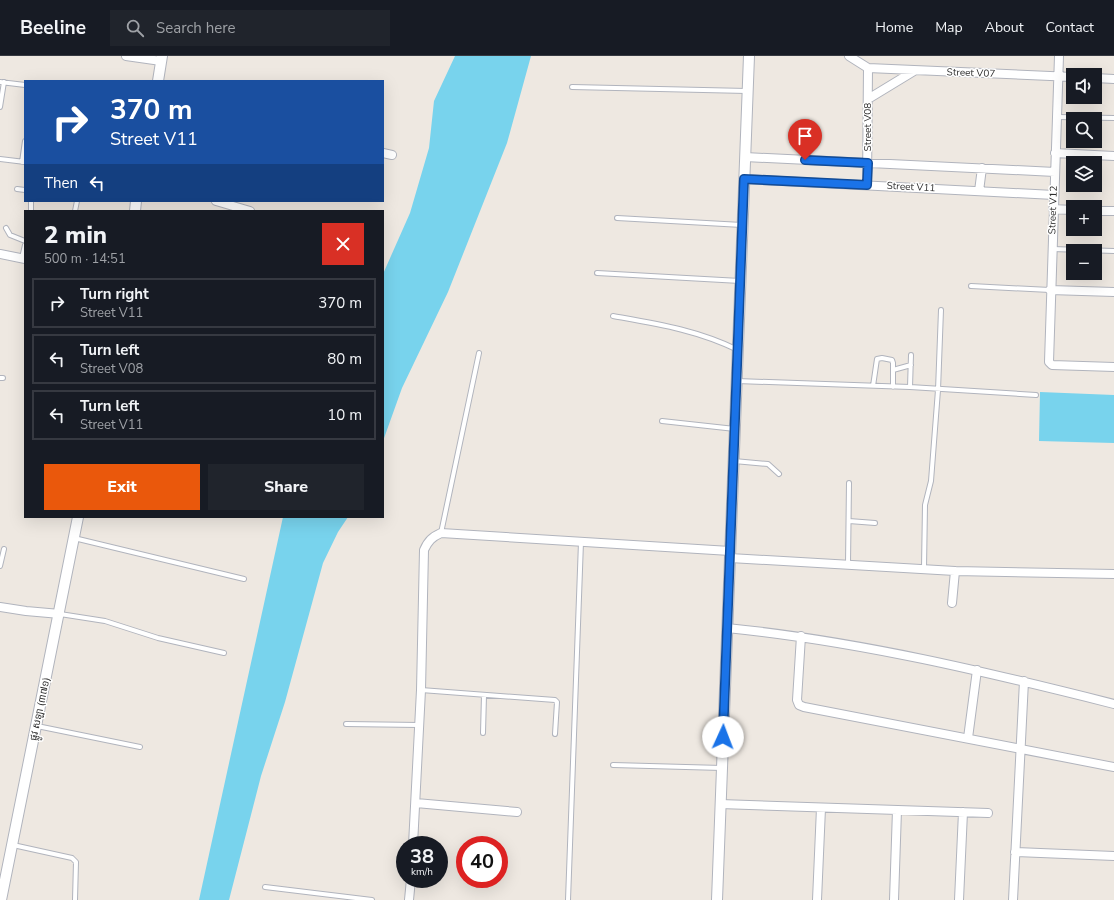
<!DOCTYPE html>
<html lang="en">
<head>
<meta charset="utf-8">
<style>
  body { margin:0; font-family:"Nunito Sans","Noto Sans Khmer",sans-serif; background:#20242c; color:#f1f3f6; height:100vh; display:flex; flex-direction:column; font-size:15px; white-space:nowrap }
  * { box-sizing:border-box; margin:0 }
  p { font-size:13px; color:#9ea1a6 }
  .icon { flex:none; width:22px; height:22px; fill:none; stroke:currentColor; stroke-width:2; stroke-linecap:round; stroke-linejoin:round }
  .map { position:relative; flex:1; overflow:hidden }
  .panel { position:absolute; left:24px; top:154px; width:360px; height:308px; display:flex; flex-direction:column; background:#171b24; border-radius:0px; box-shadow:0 4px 16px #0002 }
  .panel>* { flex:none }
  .top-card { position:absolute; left:24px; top:24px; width:360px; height:122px; border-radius:0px; box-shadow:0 4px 16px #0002; background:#1a4fa0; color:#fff; overflow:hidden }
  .buttons { position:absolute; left:1066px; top:12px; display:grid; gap:8px }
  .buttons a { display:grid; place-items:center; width:36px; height:36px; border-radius:0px; background:#171b24; box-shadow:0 4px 16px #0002; font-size:20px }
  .speed { position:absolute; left:396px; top:780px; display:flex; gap:8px; font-size:20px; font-weight:700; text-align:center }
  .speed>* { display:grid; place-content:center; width:52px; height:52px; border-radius:50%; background:#171b24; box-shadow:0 4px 16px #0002; line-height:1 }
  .speed small { font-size:10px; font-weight:400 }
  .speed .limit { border:6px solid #d22; background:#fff; color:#111 }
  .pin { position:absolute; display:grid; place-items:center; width:34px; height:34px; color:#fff; margin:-41px -17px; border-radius:50% 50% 50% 0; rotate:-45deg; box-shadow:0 0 4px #0007 }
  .pin .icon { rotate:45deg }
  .me { position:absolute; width:44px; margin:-22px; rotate:2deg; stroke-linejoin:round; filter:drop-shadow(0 0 3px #0008) }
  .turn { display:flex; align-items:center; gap:14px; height:84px; padding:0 20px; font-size:18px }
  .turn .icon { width:52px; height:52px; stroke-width:2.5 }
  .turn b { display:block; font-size:28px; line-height:34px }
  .then { display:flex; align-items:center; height:38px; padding:0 20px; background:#0003; gap:8px; font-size:15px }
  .round { display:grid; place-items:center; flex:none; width:42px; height:42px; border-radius:0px; background:#20242c }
  .head { display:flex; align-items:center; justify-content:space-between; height:68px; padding:0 20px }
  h1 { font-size:24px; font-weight:800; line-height:30px }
  .action { display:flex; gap:8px; margin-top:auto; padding:8px 20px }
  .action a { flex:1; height:46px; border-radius:0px; background:#ea580c; color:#fff; font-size:16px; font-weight:800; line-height:46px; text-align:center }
  .action a+a { background:#20242c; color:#f1f3f6 }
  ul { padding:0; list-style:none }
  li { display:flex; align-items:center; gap:12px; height:50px; margin:0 8px 6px; padding:0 12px; border:2px solid #363941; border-radius:0px }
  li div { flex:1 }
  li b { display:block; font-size:15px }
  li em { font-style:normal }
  header { display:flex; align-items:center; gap:24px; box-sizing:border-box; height:56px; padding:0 20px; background:#171b24; border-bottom:1px solid #363941 }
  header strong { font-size:19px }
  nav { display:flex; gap:22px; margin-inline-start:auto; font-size:14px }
  .search { width:280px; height:36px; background:#20242c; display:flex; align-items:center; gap:10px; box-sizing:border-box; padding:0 14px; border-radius:0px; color:#9ea1a6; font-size:15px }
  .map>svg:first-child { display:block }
  .water { fill:#78d3ed }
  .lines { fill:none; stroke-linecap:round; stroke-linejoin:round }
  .service-casing { stroke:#b1b4bd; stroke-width:6 }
  .minor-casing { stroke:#b1b4bd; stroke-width:10 }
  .tertiary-casing { stroke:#b1b4bd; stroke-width:12 }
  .service { stroke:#fff; stroke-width:4 }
  .minor { stroke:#fff; stroke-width:8 }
  .tertiary { stroke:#fff; stroke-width:10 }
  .route-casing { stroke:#114b97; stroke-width:10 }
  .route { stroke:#1a73e8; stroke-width:7 }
  .labels { text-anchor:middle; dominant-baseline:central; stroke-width:3; stroke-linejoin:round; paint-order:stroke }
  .street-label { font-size:10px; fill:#2e2e2e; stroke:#fff }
</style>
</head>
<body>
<header>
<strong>Beeline</strong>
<div class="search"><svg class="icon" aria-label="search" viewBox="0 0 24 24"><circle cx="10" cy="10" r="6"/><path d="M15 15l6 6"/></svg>Search here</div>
<nav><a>Home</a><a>Map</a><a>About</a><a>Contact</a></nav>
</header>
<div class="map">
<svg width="1114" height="844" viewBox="0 0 1114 844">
  <rect width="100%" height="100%" fill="#eee8e1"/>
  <path class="water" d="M 455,0 L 531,0 L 507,87 L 448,236 L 402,332 L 383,385 L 383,218 L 410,157 L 429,92 L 434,45 Z
    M 1040,336 L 1114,339 L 1114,387 L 1039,385 Z
    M 283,461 L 348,461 L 338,476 L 323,507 L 285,646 L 261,720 L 229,844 L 199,844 Z"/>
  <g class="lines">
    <g class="service-casing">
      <path id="service" d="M 0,26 L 25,29
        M 572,31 L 747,35
        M 0,51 L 4,26
        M 1057,61 L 1114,62
        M 0,103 L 25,106
        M 22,106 L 25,85
        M 17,133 L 25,134
        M 31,155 L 31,145
        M 75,155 L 77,145
        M 617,162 L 742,169
        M 6,172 L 10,179 L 25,185
        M 1052,193 L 1114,195
        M 22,202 L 25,189
        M 597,217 L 740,225
        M 971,230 L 1050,234
        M 613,260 C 658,268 697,274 738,294
        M 893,314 L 911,309
        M 0,322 L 3,322
        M 737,325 L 910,331 L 1036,339
        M 873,330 L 877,303 L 882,302 L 892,304 L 893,307 L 893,331
        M 910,331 L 911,299
        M 662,365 L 735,373
        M 734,405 L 768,408 L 779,418
        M 849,465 L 875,467
        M 441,477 L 479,297
        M 74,482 L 244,523
        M 848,508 L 849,427
        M 0,510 L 4,493
        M 924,512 L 925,449 L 931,425 L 938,334 L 941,254
        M 60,558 L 105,565 L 158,582 L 224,597
        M 421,634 L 555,644 L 557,646 L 555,678
        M 346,668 L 419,669
        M 37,670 L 140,691
        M 483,677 L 484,639
        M 613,709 L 722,712
        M 13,789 L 72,802 L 76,806 L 75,844
        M 265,831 L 372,844
        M 568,844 L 581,486"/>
    </g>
    <g class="minor-casing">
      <path id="minor" d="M 126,0 L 161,5
        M 849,0 L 868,12 L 1073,21
        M 1059,0 L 1049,306 L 1052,309 L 1114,311
        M 1095,22 L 1114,23
        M 868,43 L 914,15
        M 383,97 L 392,99
        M 1055,97 L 1114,100
        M 745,101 L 1055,116
        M 744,123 L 1054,139
        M 867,129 L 868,12
        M 979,135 L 982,112
        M 216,145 L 250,155
        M 1053,153 L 1073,154
        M 1095,155 L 1114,155
        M 0,198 L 25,203
        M 1050,234 L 1114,236
        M 730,502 L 955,515 L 1114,518
        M 952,547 L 955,515
        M 0,551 L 26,555 L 60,558
        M 727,572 C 858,585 987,616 1114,648
        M 801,580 L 797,644 L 799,649 L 804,651 L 1114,711
        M 968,682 L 977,614
        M 416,747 L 517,756
        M 720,748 L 988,757
        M 413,789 L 421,634 L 424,494 C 428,485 432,481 441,477 L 730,495
        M 1015,796 L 1114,800
        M 409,844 L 411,823
        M 817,844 L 821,752
        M 894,844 L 897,754
        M 959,844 L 963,756
        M 1013,844 L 1024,625"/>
    </g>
    <g class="tertiary-casing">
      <path id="tertiary" d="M 158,25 L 162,0
        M 135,155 L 136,145
        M 1,844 L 78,461
        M 717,844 L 749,0"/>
    </g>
    <use href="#service" class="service"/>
    <use href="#minor" class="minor"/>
    <use href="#tertiary" class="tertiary"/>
  </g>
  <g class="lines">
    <g class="route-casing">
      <path id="route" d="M 723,681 L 744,123 L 867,129 L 868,107 L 805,104"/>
    </g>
    <use href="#route" class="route"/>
  </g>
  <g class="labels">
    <g class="street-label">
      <text transform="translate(971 17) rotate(2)">Street V07</text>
      <text transform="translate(868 71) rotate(-90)">Street V08</text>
      <text transform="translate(911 131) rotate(3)">Street V11</text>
      <text transform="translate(1053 154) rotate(-88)">Street V12</text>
      <text transform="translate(40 653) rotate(-78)">ផ្លូវ សឡា (៣៧១)</text>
    </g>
  </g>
</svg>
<div class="buttons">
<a><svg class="icon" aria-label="sound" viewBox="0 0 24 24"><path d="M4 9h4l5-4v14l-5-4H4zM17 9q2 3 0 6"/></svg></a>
<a><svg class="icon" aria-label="search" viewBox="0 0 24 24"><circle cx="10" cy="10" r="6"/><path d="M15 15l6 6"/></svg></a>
<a><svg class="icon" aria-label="layers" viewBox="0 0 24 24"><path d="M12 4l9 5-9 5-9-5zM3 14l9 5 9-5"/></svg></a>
<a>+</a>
<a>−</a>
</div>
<div class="speed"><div>38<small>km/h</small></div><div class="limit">40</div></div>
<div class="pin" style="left:805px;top:104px;background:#d93025"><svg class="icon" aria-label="arrive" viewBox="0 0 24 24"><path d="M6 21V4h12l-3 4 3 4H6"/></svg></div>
<svg class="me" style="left:723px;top:681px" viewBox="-20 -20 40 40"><circle r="19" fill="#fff"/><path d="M0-13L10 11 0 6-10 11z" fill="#1a73e8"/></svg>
<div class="top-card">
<div class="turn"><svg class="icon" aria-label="right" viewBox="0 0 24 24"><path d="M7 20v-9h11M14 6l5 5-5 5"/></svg><div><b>370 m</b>Street V11</div></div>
<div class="then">Then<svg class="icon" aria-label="left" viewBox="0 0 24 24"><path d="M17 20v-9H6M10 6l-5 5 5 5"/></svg></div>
</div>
<section class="panel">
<div class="head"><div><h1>2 min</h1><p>500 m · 14:51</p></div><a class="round" style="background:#d93025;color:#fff"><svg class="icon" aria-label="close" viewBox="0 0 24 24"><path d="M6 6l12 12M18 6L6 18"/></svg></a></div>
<ul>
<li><svg class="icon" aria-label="right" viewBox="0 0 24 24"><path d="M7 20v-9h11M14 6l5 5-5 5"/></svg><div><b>Turn right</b><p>Street V11</p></div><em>370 m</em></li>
<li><svg class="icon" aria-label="left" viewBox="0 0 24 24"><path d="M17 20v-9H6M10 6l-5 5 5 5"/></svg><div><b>Turn left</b><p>Street V08</p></div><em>80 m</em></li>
<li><svg class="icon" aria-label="left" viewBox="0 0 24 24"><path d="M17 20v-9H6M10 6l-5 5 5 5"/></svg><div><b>Turn left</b><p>Street V11</p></div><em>10 m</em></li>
</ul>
<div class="action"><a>Exit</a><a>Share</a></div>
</section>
</div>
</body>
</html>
